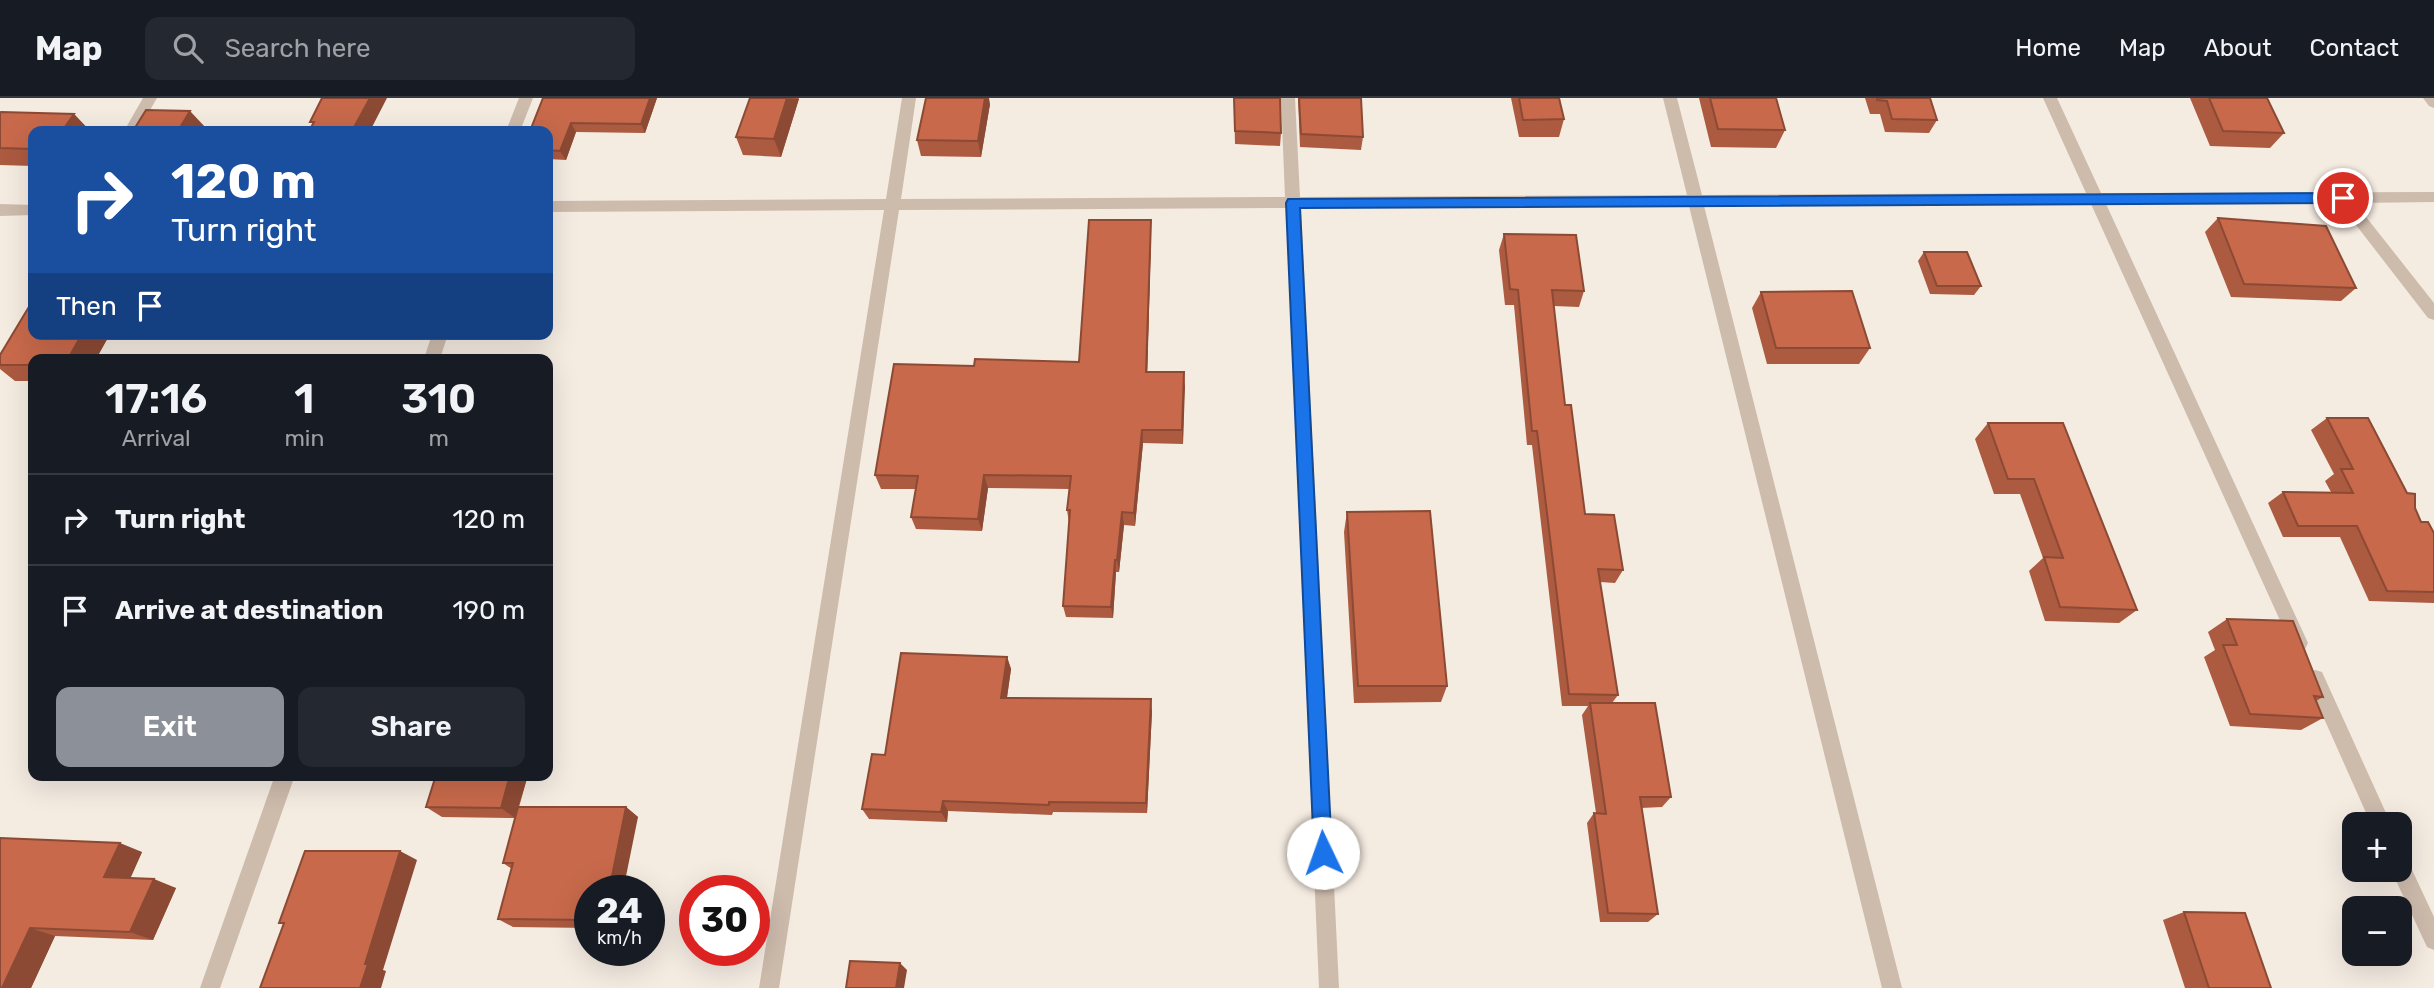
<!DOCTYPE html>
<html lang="en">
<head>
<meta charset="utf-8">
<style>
  body { margin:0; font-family:Rubik,sans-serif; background:#242831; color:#f1f3f6; height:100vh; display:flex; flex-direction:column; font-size:26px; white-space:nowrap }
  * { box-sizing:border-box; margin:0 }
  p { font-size:23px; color:#9ea1a6 }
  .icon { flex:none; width:38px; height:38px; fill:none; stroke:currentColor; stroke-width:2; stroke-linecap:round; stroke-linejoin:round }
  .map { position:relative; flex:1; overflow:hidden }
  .sheet { position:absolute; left:28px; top:256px; width:525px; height:427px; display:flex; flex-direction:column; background:#171b24; border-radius:14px; box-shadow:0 7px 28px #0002 }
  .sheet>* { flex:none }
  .top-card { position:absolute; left:28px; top:28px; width:525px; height:214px; border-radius:14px; box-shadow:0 7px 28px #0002; background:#1a4fa0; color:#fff; overflow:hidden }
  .tools { position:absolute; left:2342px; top:714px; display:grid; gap:14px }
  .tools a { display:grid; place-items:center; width:70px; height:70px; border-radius:14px; background:#171b24; box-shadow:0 7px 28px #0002; font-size:35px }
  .speed { position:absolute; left:574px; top:777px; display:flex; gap:14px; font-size:35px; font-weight:700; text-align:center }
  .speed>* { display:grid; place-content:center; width:91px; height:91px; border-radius:50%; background:#171b24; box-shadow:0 7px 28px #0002; line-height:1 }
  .speed small { font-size:18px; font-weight:400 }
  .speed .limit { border:10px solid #d22; background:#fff; color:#111 }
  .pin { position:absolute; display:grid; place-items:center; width:60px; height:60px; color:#fff; margin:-30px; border:4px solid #fff; border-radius:50%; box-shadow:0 2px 7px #0007 }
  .me { position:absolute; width:77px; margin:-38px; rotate:357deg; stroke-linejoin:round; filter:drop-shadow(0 0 5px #0008) }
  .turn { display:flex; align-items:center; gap:24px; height:147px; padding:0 28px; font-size:32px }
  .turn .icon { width:91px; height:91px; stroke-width:2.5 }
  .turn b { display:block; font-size:49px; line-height:60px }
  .then { display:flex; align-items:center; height:66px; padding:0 28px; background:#0003; gap:14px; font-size:26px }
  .eta { display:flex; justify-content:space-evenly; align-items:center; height:119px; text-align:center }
  .eta b { font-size:42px; font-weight:600; line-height:49px }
  .button { display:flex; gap:14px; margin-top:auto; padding:14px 28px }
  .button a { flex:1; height:80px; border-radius:14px; background:#8c9099; color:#fff; font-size:28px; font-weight:600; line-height:80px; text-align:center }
  .button a+a { background:#242831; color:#f1f3f6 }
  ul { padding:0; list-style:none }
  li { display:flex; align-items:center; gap:21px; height:91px; padding:0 28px; border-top:2px solid #363941 }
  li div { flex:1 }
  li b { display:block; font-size:26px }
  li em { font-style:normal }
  header { display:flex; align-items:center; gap:42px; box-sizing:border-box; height:98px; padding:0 35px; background:#171b24; border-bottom:2px solid #363941 }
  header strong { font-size:33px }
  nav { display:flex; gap:38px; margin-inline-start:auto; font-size:24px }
  .search { width:490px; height:63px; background:#242831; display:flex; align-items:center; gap:18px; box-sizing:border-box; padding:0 24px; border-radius:14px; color:#9ea1a6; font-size:26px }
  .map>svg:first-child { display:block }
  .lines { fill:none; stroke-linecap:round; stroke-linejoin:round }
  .minor { fill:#cdbbac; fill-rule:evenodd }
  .wall { fill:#ac5a40 }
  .shaded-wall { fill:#8c4a34 }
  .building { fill:#c8694b; stroke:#8c4a34; stroke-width:2 }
  .route { fill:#1a73e8; stroke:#114b97; stroke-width:2 }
</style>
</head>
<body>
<header>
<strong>Map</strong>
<div class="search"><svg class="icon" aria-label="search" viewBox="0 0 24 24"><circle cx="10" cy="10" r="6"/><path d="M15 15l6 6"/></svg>Search here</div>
<nav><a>Home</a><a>Map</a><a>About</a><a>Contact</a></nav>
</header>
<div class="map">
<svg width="2434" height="890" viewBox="0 0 2434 890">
  <rect width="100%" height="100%" fill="#f4ebe1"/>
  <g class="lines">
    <path class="minor" d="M 143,0 L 157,0 L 138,33 L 124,33 Z
      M 519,0 L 533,0 L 520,33 L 506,33 Z
      M 902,0 L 916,0 L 901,101 L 1285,99 L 1281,0 L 1295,0 L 1300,99 L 1687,97 L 1663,0 L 1677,0 L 1702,97 L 2086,95 L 2043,0 L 2057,0 L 2101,95 L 2434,94 L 2434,104 L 2355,105 L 2434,205 L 2434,222 L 2428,220 L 2339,105 L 2106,106 L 2308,545 L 2305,551 L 2299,553 L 2293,551 L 2091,106 L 1704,108 L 1902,890 L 1882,890 L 1689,108 L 1301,110 L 1339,890 L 1319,890 L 1286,110 L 899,112 L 779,890 L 759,890 L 884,112 L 548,114 L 548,103 L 886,101 Z
      M 2423,0 L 2434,0 L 2434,10 L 2429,8 Z
      M 0,106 L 33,107 L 33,117 L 0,118 Z
      M 432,236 L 448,236 L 440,261 L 424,261 Z
      M 2315,572 L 2322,574 L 2391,726 L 2371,726 L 2306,580 L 2308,574 Z
      M 275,677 L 295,677 L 220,890 L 200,890 Z
      M 2399,756 L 2406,759 L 2434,819 L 2434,852 L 2427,849 L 2391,772 L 2399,772 Z"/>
  </g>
  <path class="wall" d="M 543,0 L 657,0 L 645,35 L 576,34 L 566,62 L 548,61 L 548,33 Z
    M 750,0 L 799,0 L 781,59 L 743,57 L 736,39 Z
    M 1234,0 L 1281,35 L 1280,48 L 1235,46 Z
    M 1298,0 L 1361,0 L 1363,39 L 1361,52 L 1300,49 Z
    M 1511,0 L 1559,0 L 1564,21 L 1559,39 L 1519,39 Z
    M 1699,0 L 1776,0 L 1785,32 L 1776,50 L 1711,49 Z
    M 1865,0 L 1930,0 L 1937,22 L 1929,35 L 1885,34 L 1880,16 L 1870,16 Z
    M 2190,0 L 2267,0 L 2284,35 L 2270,50 L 2210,48 Z
    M 990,6 L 981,59 L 921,58 L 917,42 Z
    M 0,15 L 74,16 L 90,33 L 33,33 L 33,68 L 0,67 Z
    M 2218,120 L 2356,190 L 2341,203 L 2231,199 L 2205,134 Z
    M 1151,122 L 1151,137 L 1147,274 L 1184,274 L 1183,346 L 1143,345 L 1135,428 L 1124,427 L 1119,474 L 1116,474 L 1113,520 L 1066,519 L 1063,508 L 1069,425 L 1067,412 L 1069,391 L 988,390 L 982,433 L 916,431 L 911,419 L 916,391 L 881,391 L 875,377 L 974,268 L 1079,264 Z
    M 1504,136 L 1584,193 L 1579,209 L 1554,208 L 1565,307 L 1585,416 L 1623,472 L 1615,485 L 1600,484 L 1618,597 L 1612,605 L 1671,699 L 1662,709 L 1641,710 L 1658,816 L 1648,824 L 1600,824 L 1587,725 L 1594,715 L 1596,715 L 1582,617 L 1588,608 L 1562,608 L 1532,347 L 1527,347 L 1514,207 L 1505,207 L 1499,152 Z
    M 1924,154 L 1981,188 L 1974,197 L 1930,196 L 1918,163 Z
    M 1761,194 L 1870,250 L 1859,266 L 1767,266 L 1752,210 Z
    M 110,236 L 96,261 L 33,261 L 33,283 L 15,283 L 0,271 L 0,257 Z
    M 2327,320 L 2415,410 L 2421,424 L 2434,435 L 2434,505 L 2369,503 L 2340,439 L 2283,439 L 2268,405 L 2283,394 L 2331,394 L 2325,383 L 2334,376 L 2311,332 Z
    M 1988,325 L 2063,325 L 2137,512 L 2119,525 L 2045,523 L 2029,473 L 2043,460 L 2020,396 L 1994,396 L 1975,341 Z
    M 1347,414 L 1447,588 L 1441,604 L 1354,605 L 1344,434 Z
    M 2227,521 L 2323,599 L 2316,603 L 2323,620 L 2301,632 L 2230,628 L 2204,559 L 2215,552 L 2208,534 Z
    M 1007,559 L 1011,571 L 1007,600 L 1152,613 L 1147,715 L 1053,714 L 1052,717 L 948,713 L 947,724 L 869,721 L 862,711 L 885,657 Z
    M 528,677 L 519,709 L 626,709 L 638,719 L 590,793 L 590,830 L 513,829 L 498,821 L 512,771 L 503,765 L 515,720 L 442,719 L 426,709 Z
    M 0,740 L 142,754 L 130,780 L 176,790 L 153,842 L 55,838 L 31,890 Z
    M 2184,814 L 2271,890 L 2185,890 L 2163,822 Z"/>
  <path class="shaded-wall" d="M 370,0 L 387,0 L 370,33 L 352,33 Z
    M 650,0 L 657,0 L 645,35 L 641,26 Z
    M 787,0 L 799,1 L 781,59 L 774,41 Z
    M 985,0 L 989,0 L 990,6 L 981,59 L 978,43 Z
    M 190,13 L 206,30 L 204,33 L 178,33 Z
    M 74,16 L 90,33 L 62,33 Z
    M 571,25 L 576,34 L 566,62 L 560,53 Z
    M 1151,122 L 1151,137 L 1147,288 L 1146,274 Z
    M 82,236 L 110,236 L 96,261 L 68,261 Z
    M 1184,274 L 1185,289 L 1183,346 L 1182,332 Z
    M 1142,332 L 1143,345 L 1135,428 L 1134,415 Z
    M 984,377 L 988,390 L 982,433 L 978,421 Z
    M 1122,414 L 1124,427 L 1119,474 L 1117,462 Z
    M 1115,462 L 1116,474 L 1113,520 L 1111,509 Z
    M 1007,559 L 1011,571 L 1005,612 L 1001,600 Z
    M 1151,601 L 1152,613 L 1147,715 L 1146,705 Z
    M 510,677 L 528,677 L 515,720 L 501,710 Z
    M 943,703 L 948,713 L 947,724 L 941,714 Z
    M 626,709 L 638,719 L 623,793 L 609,793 Z
    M 120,745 L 142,754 L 127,788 L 104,779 Z
    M 400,753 L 417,762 L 383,872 L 386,873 L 381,890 L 360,890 L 365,866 Z
    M 154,781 L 176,790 L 153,842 L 130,834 Z
    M 30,830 L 55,838 L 31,890 L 2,890 Z
    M 900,865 L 907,872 L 904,890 L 896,890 Z"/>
  <path class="building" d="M 322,0 L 370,0 L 352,33 L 309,33 L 314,24 L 310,24 Z
    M 543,0 L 650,0 L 641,26 L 571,25 L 560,53 L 548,52 L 548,33 L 530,33 Z
    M 750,0 L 787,0 L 774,41 L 736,39 Z
    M 926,0 L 985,0 L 978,43 L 917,42 Z
    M 1234,0 L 1280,0 L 1281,35 L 1235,33 Z
    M 1299,0 L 1361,0 L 1363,39 L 1301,36 Z
    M 1519,0 L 1559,0 L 1564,21 L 1523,22 Z
    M 1710,0 L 1776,0 L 1785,32 L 1718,31 Z
    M 1877,0 L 1930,0 L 1937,22 L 1892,21 L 1887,3 L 1877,2 Z
    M 2209,0 L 2267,0 L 2284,35 L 2223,33 Z
    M 146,12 L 190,13 L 178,33 L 133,33 Z
    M 1,14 L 74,16 L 62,33 L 33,33 L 33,51 L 0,50 L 0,15 Z
    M 2218,120 L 2326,128 L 2356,190 L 2244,186 Z
    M 1089,122 L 1151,122 L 1146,274 L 1184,274 L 1182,332 L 1142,332 L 1134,415 L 1122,414 L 1117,462 L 1115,462 L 1111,509 L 1063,508 L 1070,412 L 1067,412 L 1071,378 L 984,377 L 978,421 L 911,419 L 918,378 L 875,377 L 894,266 L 974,268 L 975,261 L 1079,264 Z
    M 1504,136 L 1576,137 L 1584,193 L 1552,192 L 1565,307 L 1571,307 L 1585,416 L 1614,417 L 1623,472 L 1598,471 L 1618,597 L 1569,596 L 1537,333 L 1532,333 L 1518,192 L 1510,191 Z
    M 1924,154 L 1967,154 L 1981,188 L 1937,188 Z
    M 1852,193 L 1870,250 L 1776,250 L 1761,194 Z
    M 33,202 L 33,236 L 82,236 L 68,261 L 33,261 L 33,267 L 0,267 L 0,257 Z
    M 2327,320 L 2368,320 L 2407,395 L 2415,396 L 2415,410 L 2421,424 L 2428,424 L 2434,435 L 2434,494 L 2387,493 L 2357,428 L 2298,428 L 2283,394 L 2353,395 L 2341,371 L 2353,371 Z
    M 1988,325 L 2063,325 L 2137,512 L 2060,509 L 2044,459 L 2063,460 L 2034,381 L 2008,381 Z
    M 1430,413 L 1447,588 L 1358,588 L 1347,414 Z
    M 2227,521 L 2293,523 L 2323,599 L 2314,598 L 2323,620 L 2250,616 L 2223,547 L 2237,547 Z
    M 901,555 L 1007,559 L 1001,600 L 1151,601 L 1146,705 L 1049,704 L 1049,707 L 943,703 L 941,714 L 862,711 L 872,656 L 885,657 Z
    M 1590,605 L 1655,605 L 1671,699 L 1640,699 L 1658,816 L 1608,815 L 1594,715 L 1606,716 Z
    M 436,677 L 510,677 L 501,710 L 426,709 Z
    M 518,709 L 626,709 L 609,793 L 590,793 L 590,822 L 498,821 L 513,765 L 503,765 Z
    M 0,740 L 120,745 L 104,779 L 154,781 L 130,834 L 30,830 L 2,890 L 0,890 Z
    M 305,753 L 400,753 L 365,866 L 368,866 L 360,890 L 260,890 L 284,825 L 279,825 Z
    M 2184,814 L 2245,815 L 2271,890 L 2209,890 Z
    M 850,863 L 900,865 L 896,890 L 846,890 Z"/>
  <path class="route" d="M 2343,95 L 2350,100 L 2343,105 L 1300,110 L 1332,755 L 1329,761 L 1323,763 L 1316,761 L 1314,755 L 1286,105 L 1288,101 Z"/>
</svg>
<div class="tools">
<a>+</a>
<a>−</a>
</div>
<div class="speed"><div>24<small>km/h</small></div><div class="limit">30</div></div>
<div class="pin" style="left:2343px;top:100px;background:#d93025"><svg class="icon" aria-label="arrive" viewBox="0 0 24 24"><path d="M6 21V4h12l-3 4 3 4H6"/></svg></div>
<svg class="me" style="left:1323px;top:755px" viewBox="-20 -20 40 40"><circle r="19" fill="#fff"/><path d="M0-13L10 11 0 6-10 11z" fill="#1a73e8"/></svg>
<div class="top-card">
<div class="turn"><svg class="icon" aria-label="right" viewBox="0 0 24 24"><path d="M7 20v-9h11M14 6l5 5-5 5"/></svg><div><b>120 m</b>Turn right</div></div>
<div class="then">Then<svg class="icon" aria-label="arrive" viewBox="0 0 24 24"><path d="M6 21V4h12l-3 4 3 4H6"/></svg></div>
</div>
<section class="sheet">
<div class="eta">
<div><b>17:16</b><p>Arrival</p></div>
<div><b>1</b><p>min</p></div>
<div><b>310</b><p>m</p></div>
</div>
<ul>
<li><svg class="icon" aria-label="right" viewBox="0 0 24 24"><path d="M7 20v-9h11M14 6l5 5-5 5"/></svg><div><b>Turn right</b></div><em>120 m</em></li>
<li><svg class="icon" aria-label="arrive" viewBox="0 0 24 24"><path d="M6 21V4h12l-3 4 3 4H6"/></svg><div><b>Arrive at destination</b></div><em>190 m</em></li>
</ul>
<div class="button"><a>Exit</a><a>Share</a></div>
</section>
</div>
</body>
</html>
